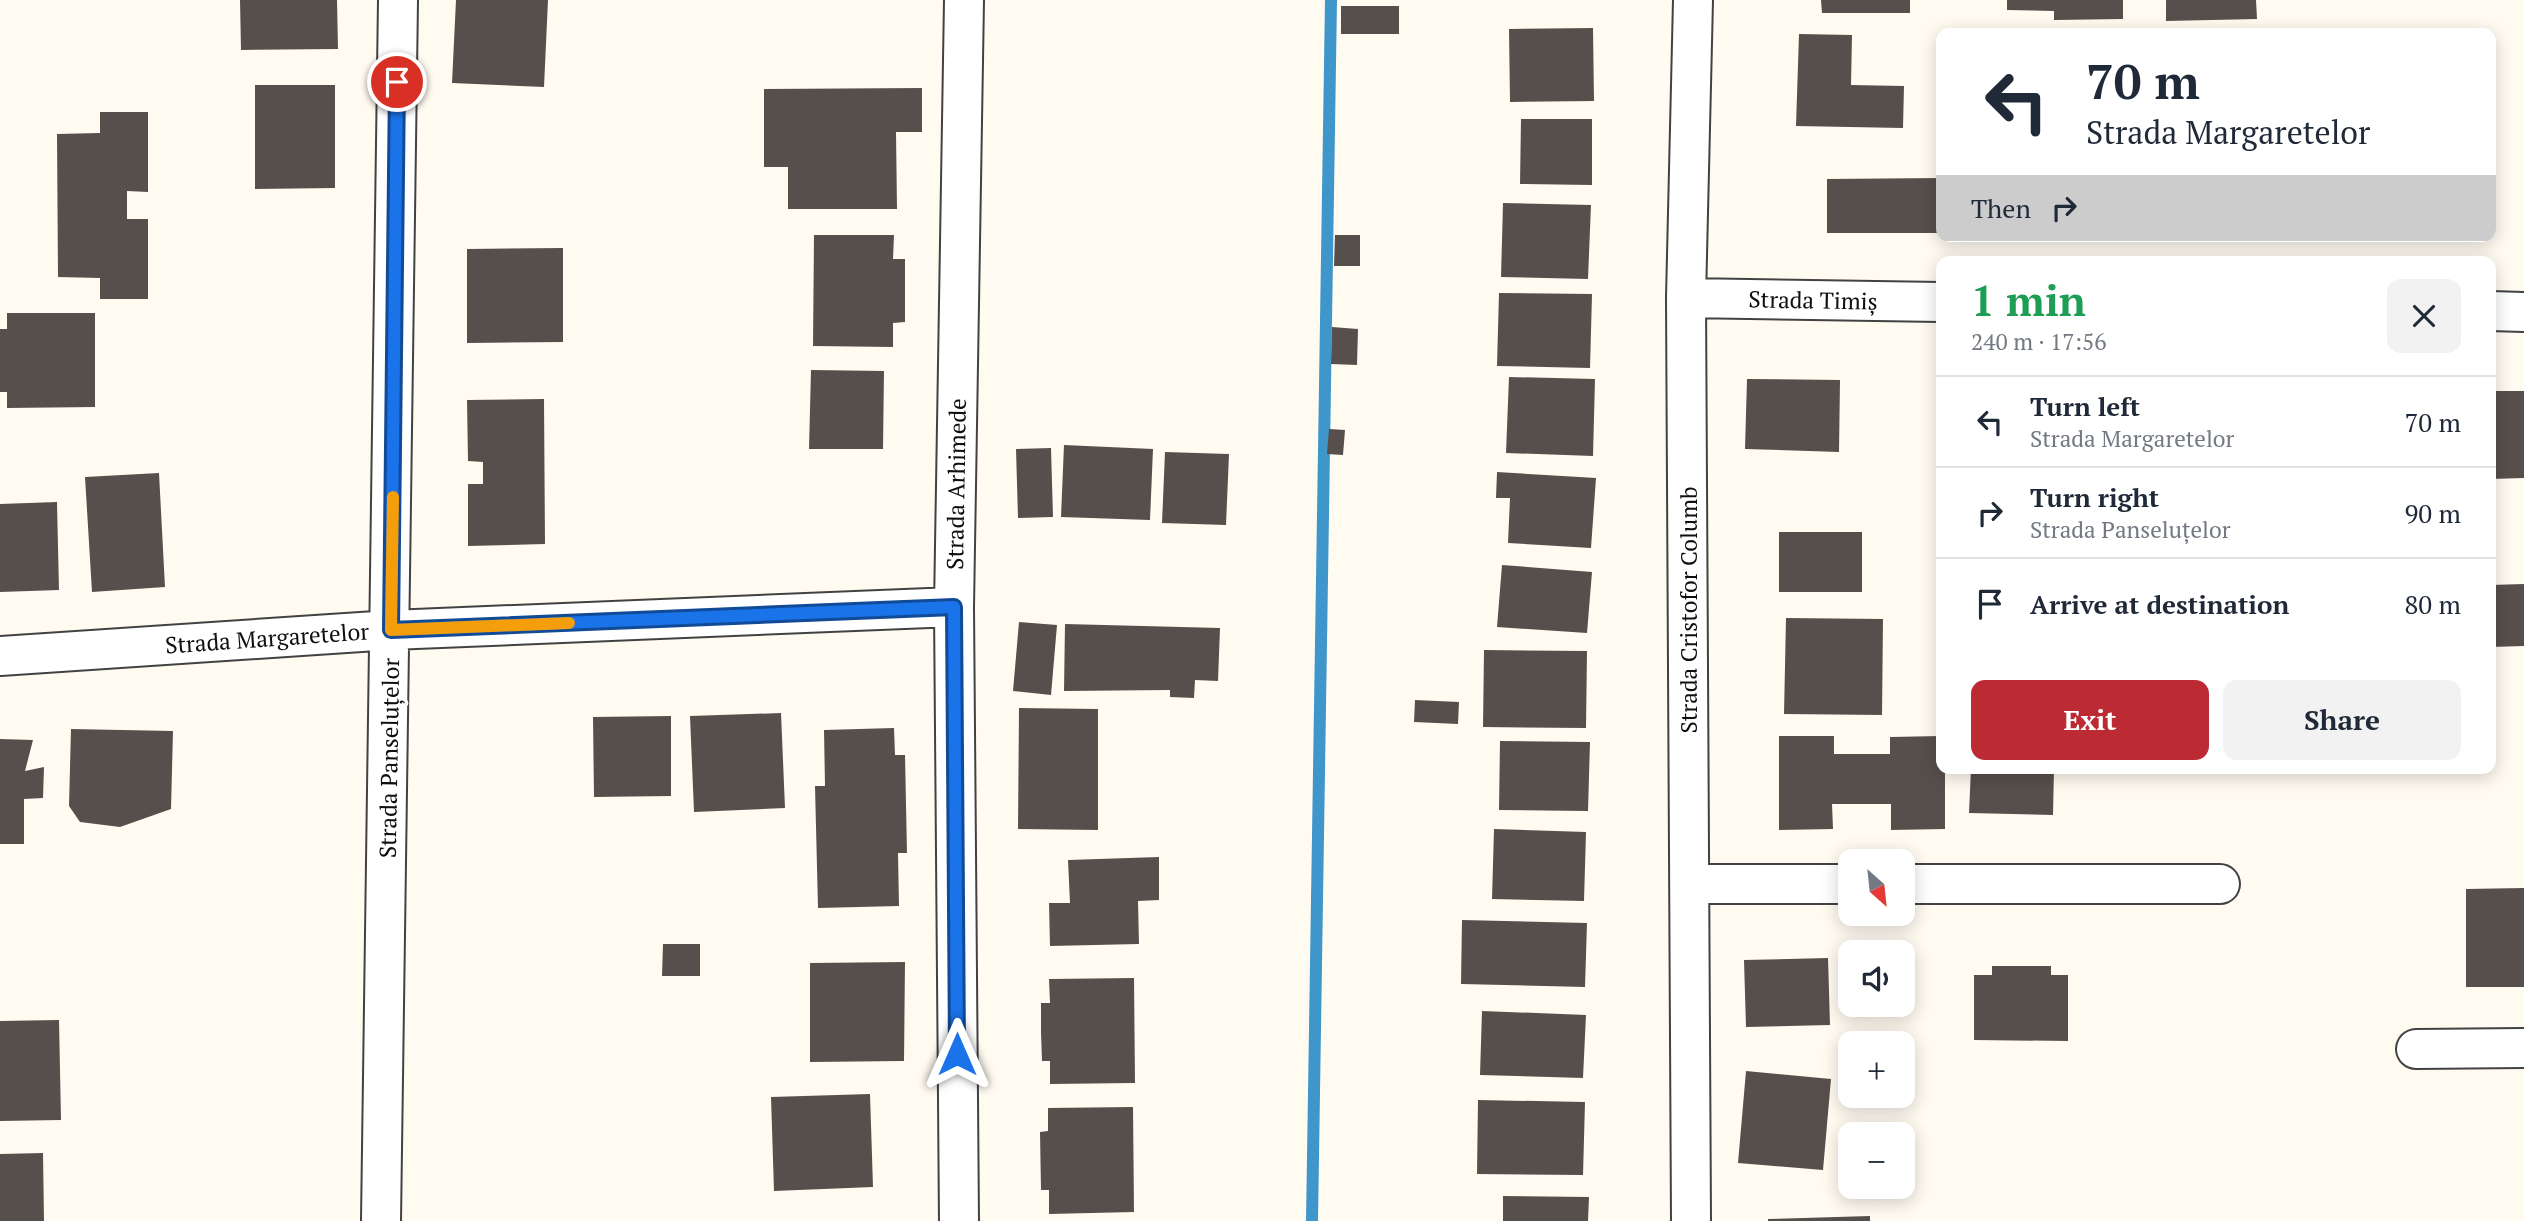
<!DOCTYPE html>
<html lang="en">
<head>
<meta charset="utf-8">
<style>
  body { margin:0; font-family:"PT Serif",serif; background:#f2f2f3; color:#1f2937; height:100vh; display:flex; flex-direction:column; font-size:26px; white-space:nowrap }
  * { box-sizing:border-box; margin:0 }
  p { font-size:23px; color:#747a83 }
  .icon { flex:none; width:38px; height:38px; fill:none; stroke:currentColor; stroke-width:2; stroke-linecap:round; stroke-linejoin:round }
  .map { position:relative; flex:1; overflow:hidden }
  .sheet { position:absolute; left:1936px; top:256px; width:560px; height:518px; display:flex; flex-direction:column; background:#fff; border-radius:14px; box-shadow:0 4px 18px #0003 }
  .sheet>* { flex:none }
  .hud { position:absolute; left:1936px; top:28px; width:560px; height:214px; border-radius:14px; box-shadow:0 4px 18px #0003; background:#fff; color:#1f2937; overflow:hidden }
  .needle { width:46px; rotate:153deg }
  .buttons { position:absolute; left:1838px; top:849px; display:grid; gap:14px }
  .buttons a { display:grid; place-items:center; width:77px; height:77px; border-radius:14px; background:#fff; box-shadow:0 4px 18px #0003; font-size:35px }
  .pin { position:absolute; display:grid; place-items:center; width:60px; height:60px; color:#fff; margin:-30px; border:4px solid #fff; border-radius:50%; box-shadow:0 2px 7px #0007 }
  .me { position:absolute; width:77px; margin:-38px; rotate:0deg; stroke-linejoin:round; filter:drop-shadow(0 0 5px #0008) }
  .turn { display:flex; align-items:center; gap:24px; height:147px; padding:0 35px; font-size:32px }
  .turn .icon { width:91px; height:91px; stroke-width:2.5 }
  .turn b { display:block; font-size:49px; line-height:60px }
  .then { display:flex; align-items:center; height:66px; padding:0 35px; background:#0003; gap:14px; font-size:26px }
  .round { display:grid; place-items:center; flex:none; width:74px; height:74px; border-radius:14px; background:#f2f2f3 }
  .headline { display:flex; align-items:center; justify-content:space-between; height:119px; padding:0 35px }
  h1 { font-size:42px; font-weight:600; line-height:52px; color:#1e9e55 }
  .primary-button { display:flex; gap:14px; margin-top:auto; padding:14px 35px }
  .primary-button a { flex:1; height:80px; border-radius:14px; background:#bc2a34; color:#fff; font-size:28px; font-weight:600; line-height:80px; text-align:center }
  .primary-button a+a { background:#f2f2f3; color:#1f2937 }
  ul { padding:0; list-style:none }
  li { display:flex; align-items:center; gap:21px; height:91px; padding:0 35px; border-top:2px solid #e0e1e3 }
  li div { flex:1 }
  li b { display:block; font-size:26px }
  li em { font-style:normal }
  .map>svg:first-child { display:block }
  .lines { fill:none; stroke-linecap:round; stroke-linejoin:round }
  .stream { stroke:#3f96ca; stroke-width:12 }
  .building { fill:#574f4b }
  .minor-casing { stroke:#424242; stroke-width:42 }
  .minor { stroke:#fff; stroke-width:38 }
  .route-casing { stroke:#114b97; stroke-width:18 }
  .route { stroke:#1a73e8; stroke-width:12 }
  .slow { stroke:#f59e0b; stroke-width:12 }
  .labels { text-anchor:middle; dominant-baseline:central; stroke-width:7; stroke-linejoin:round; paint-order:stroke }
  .street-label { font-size:23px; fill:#0f0f0f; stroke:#fff }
</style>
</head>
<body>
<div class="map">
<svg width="2524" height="1221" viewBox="0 0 2524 1221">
  <rect width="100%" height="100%" fill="#fffbf1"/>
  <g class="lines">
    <path class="stream" d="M 1312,1221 L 1331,0"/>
  </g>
  <path class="building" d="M 240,0 L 337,0 L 338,49 L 241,50 Z
    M 456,0 L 548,0 L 544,87 L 452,83 Z
    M 1821,0 L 1910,0 L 1910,13 L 1822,13 Z
    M 2007,0 L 2123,0 L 2123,19 L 2054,20 L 2054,11 L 2007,10 Z
    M 2166,0 L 2256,0 L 2257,19 L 2166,21 Z
    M 1341,6 L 1399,6 L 1399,34 L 1341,34 Z
    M 1593,28 L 1594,101 L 1510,102 L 1509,29 Z
    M 1799,34 L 1852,35 L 1851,85 L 1904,86 L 1903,128 L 1796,126 Z
    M 255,85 L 335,85 L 335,188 L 255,189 Z
    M 922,88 L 922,132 L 896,132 L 897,209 L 788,209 L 788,167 L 764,167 L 764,89 Z
    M 100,112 L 148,112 L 148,192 L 127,191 L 127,219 L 148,219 L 148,299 L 100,299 L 100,278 L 58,277 L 57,134 L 100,133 Z
    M 1521,119 L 1592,119 L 1592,185 L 1520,184 Z
    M 1941,178 L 1941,233 L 1827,233 L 1827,179 Z
    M 1503,203 L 1591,205 L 1588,279 L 1501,277 Z
    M 814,235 L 894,235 L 893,259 L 905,259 L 905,322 L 893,323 L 893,347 L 813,346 Z
    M 1335,235 L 1360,235 L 1360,266 L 1334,266 Z
    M 2155,236 L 2264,236 L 2264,239 L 2155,240 Z
    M 563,248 L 563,342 L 467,343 L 467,249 Z
    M 1499,293 L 1592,294 L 1590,368 L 1497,366 Z
    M 7,313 L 95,313 L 95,407 L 7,408 L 7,392 L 0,392 L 0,329 L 7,329 Z
    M 1332,327 L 1358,329 L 1357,365 L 1331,364 Z
    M 811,370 L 884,371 L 883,449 L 809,449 Z
    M 1509,377 L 1595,379 L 1593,456 L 1506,453 Z
    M 1747,379 L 1840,380 L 1839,452 L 1745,449 Z
    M 2490,391 L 2524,391 L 2524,478 L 2490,479 Z
    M 544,399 L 545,544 L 468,546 L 468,484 L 483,484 L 483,462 L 468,461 L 467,400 Z
    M 1329,429 L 1345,430 L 1343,455 L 1327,454 Z
    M 1064,445 L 1153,449 L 1150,520 L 1061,517 Z
    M 1051,448 L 1053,517 L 1018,518 L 1016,449 Z
    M 1165,452 L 1229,454 L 1226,525 L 1162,523 Z
    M 1497,472 L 1596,478 L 1591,548 L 1508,543 L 1510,498 L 1496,498 Z
    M 159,473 L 165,587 L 92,592 L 85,477 Z
    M 57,502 L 59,590 L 0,592 L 0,504 Z
    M 1779,532 L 1862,532 L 1862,592 L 1779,592 Z
    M 1502,565 L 1592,572 L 1587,633 L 1497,627 Z
    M 2524,584 L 2524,646 L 2490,647 L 2490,585 Z
    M 1786,618 L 1883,619 L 1882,715 L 1784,714 Z
    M 1019,622 L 1057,625 L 1051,695 L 1013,691 Z
    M 1065,624 L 1220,628 L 1218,681 L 1195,680 L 1194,698 L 1170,697 L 1170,690 L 1064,691 Z
    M 1484,650 L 1587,651 L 1586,728 L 1483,727 Z
    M 1415,700 L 1459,702 L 1458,724 L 1414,722 Z
    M 1019,708 L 1098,709 L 1098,830 L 1018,829 Z
    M 781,713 L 785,808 L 694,812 L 690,716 Z
    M 671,716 L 671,796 L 594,797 L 593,717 Z
    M 894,728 L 895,755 L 905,755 L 907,853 L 898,853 L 899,906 L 818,908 L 815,786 L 825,786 L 824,730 Z
    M 71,729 L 173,731 L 171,809 L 120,827 L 80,822 L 69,806 Z
    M 1779,736 L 1834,736 L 1834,754 L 1890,754 L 1890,737 L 1941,736 L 1941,768 L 1945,768 L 1945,829 L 1891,830 L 1891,804 L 1832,804 L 1833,829 L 1779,830 Z
    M 0,739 L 33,740 L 25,771 L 44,767 L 43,798 L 24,799 L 24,844 L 0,844 Z
    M 1500,741 L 1590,742 L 1588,811 L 1499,810 Z
    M 1971,768 L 2054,768 L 2053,815 L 1969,813 Z
    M 1494,829 L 1586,832 L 1584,901 L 1492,899 Z
    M 1159,857 L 1159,900 L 1138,901 L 1139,944 L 1050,946 L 1049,903 L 1070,903 L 1068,860 Z
    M 2524,888 L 2524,987 L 2466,987 L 2466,889 Z
    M 1462,920 L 1587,923 L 1585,987 L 1461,984 Z
    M 663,944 L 700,944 L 700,976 L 662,976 Z
    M 1828,958 L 1830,1025 L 1746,1027 L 1744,960 Z
    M 905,962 L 904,1061 L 810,1062 L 810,963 Z
    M 1992,966 L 2051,966 L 2051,975 L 2068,975 L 2068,1041 L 1974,1040 L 1974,975 L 1992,975 Z
    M 1134,978 L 1135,1083 L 1050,1084 L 1050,1061 L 1042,1061 L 1041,1032 L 1041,1003 L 1050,1003 L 1049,979 Z
    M 1482,1011 L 1586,1015 L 1583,1078 L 1480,1075 Z
    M 59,1020 L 61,1120 L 0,1121 L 0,1021 Z
    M 1746,1071 L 1831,1079 L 1823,1170 L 1738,1163 Z
    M 870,1094 L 873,1187 L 774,1191 L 771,1097 Z
    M 1478,1100 L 1585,1102 L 1583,1175 L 1477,1174 Z
    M 1133,1107 L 1134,1212 L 1049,1214 L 1049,1190 L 1041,1190 L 1040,1132 L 1048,1131 L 1048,1108 Z
    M 43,1153 L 44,1221 L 0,1221 L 0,1154 Z
    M 1503,1196 L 1589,1197 L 1588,1221 L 1503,1221 Z
    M 1870,1216 L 1870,1221 L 1768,1221 L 1768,1219 Z"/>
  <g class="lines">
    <g class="minor-casing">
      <path id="minor" d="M 1686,298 L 1941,302
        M 2490,311 L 2524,312
        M 0,656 L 391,630 L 954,607
        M 1690,884 L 1850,884
        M 1902,884 L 2220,884
        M 2416,1049 L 2524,1048
        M 381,1221 L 398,0
        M 959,1221 L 954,607 L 964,0
        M 1691,1221 L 1686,298 L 1693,0"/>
    </g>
    <use href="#minor" class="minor"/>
  </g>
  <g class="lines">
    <g class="route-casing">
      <path id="route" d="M 397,82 L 391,630 L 954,607 L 957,1054"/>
    </g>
    <use href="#route" class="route"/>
    <path class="slow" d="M 393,497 L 391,630 L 569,623"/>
  </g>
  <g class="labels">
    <g class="street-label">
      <text transform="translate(1813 300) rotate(1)">Strada Timiș</text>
      <text transform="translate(956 484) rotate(-89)">Strada Arhimede</text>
      <text transform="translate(1688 610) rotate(-90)">Strada Cristofor Columb</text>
      <text transform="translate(267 638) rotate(-4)">Strada Margaretelor</text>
      <text transform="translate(389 758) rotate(-89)">Strada Panseluțelor</text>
    </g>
  </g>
</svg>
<div class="buttons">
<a><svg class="needle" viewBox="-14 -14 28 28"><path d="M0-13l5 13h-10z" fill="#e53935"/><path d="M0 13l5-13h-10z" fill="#747a83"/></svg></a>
<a><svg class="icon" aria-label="sound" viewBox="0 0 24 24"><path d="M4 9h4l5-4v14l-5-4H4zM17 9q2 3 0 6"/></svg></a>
<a>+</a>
<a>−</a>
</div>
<div class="pin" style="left:397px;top:82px;background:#d93025"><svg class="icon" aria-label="arrive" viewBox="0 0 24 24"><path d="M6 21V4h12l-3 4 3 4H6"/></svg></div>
<svg class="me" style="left:957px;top:1054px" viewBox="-20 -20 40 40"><path d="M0-17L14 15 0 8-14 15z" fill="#1a73e8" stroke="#fff" stroke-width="4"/></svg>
<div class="hud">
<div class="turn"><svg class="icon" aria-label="left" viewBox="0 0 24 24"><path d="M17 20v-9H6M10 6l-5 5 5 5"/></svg><div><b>70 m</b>Strada Margaretelor</div></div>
<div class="then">Then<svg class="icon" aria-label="right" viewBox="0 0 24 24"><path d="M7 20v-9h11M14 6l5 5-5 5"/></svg></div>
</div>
<section class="sheet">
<div class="headline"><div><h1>1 min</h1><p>240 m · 17:56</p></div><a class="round"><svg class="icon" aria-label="close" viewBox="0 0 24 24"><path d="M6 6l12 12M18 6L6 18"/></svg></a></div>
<ul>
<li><svg class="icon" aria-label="left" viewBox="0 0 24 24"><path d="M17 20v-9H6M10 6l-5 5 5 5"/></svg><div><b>Turn left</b><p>Strada Margaretelor</p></div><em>70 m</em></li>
<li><svg class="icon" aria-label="right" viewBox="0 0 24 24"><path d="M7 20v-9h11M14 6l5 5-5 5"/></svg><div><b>Turn right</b><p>Strada Panseluțelor</p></div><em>90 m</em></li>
<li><svg class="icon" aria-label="arrive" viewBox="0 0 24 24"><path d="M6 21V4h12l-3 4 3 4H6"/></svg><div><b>Arrive at destination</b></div><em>80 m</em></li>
</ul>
<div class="primary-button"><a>Exit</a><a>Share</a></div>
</section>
</div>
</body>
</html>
